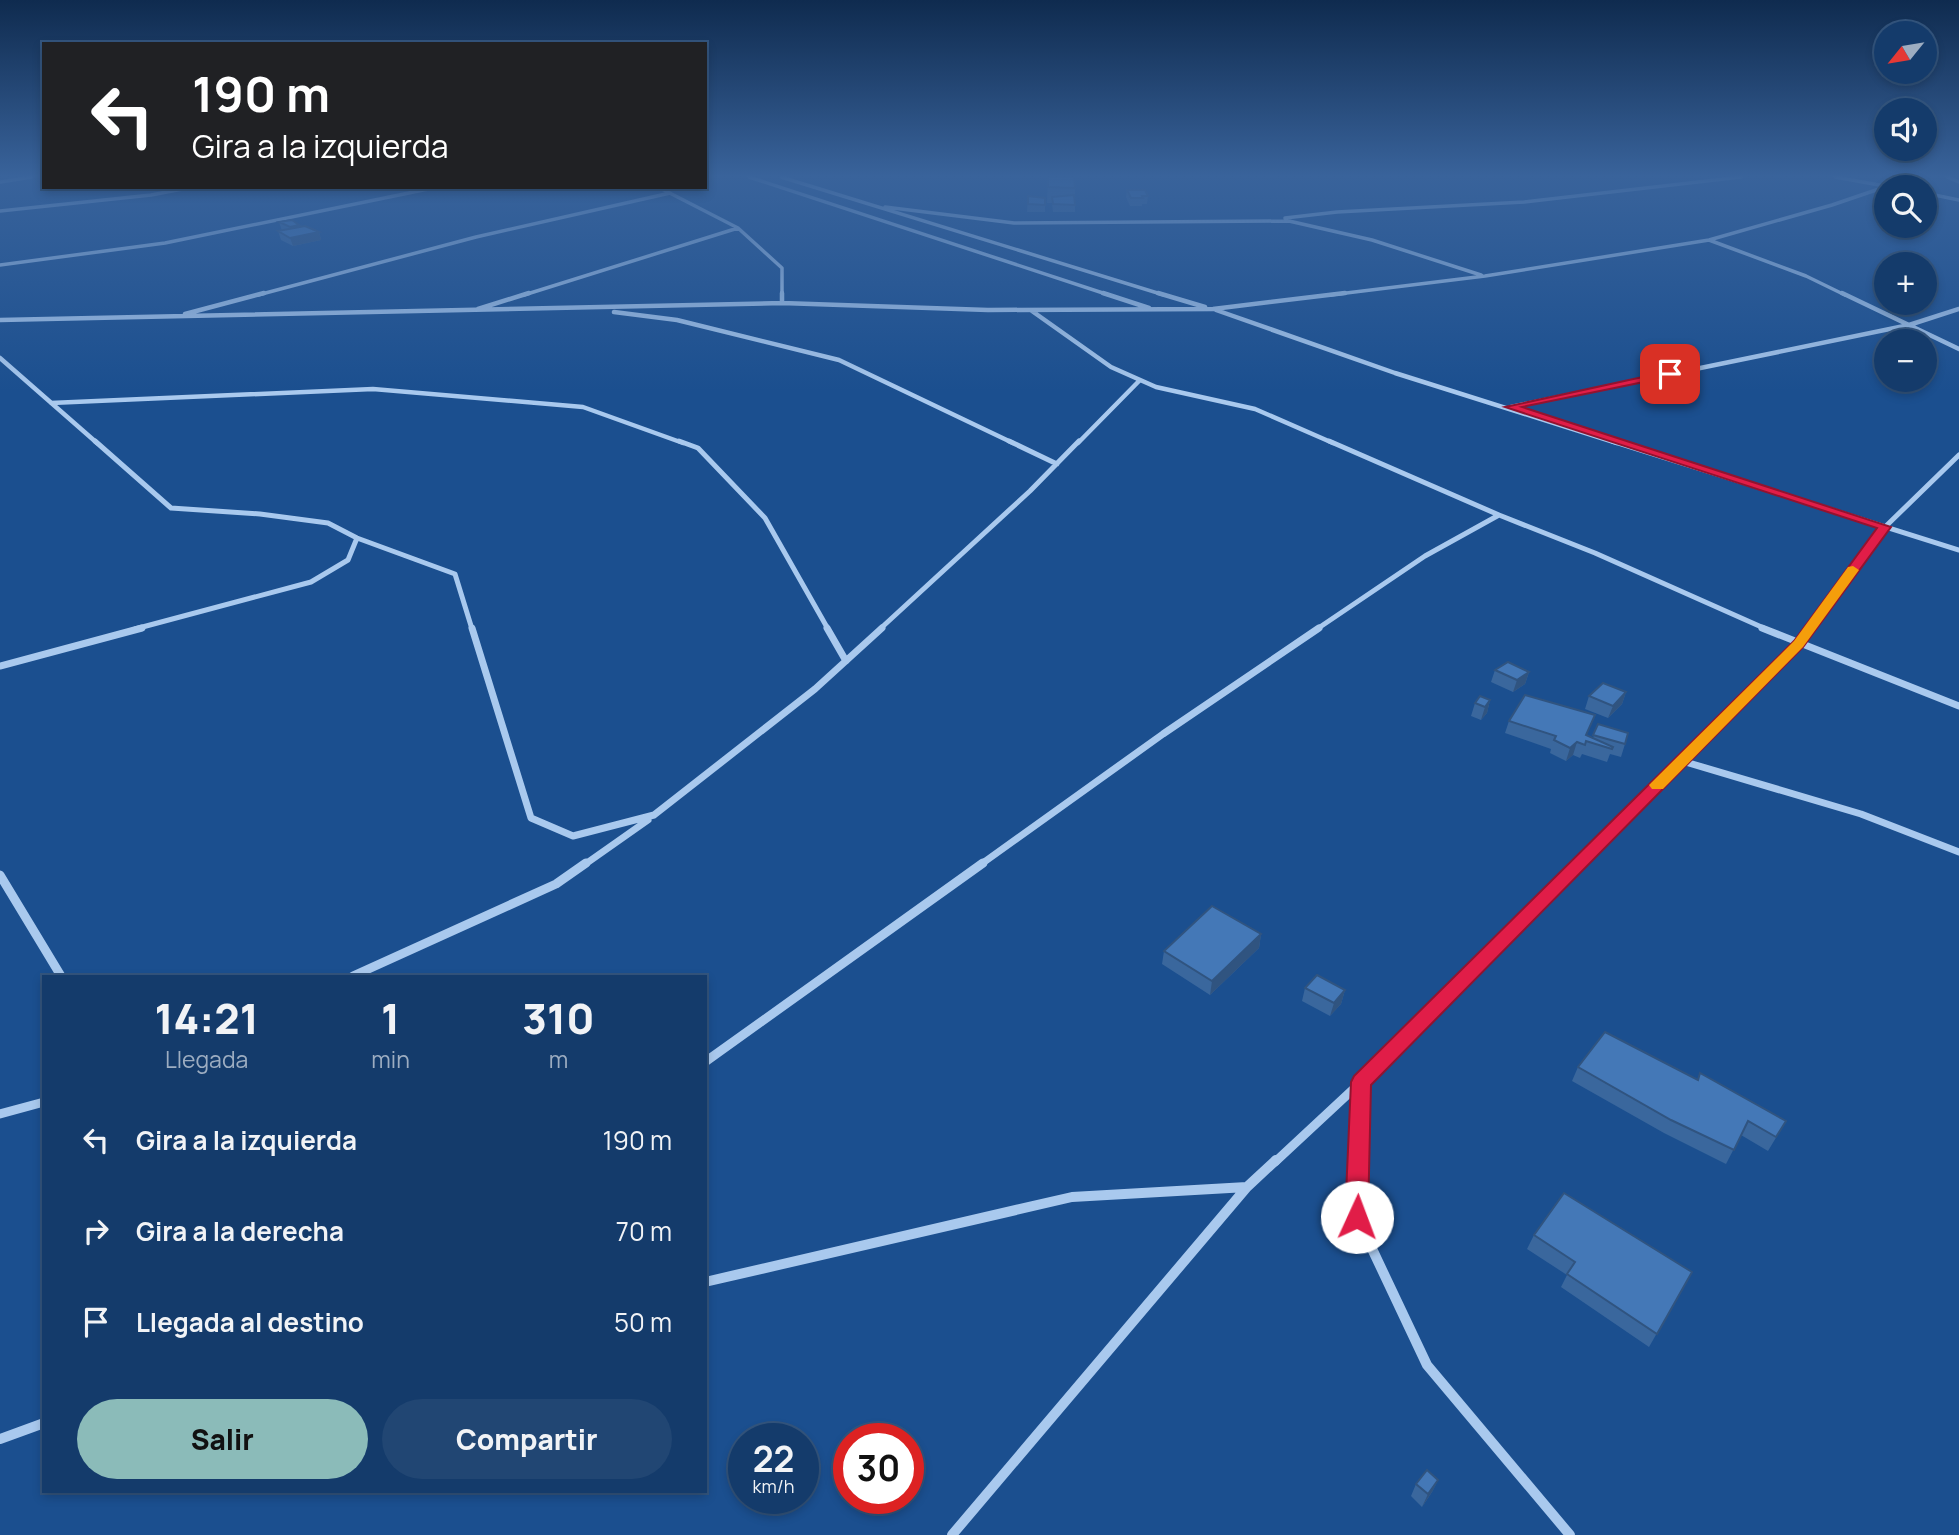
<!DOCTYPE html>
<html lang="es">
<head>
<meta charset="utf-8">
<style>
  body { margin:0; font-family:Manrope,sans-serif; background:#214673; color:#f1f3f6; height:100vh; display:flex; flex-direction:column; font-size:26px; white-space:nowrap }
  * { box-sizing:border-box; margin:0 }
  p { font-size:23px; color:#9dadc1 }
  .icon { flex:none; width:38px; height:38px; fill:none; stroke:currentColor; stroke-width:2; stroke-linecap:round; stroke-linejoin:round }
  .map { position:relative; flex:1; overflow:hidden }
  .drawer { position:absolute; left:42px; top:975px; width:665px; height:518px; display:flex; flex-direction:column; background:#143b6b; border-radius:0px; box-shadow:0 4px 10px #0003,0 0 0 2px #33557e }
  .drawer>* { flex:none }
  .banner { position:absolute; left:42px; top:42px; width:665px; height:147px; border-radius:0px; box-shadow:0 4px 10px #0003,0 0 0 2px #33557e; background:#202124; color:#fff; overflow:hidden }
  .needle { width:46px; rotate:240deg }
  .controls { position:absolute; left:1874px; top:21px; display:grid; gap:14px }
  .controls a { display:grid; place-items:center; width:63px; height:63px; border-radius:50%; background:#143b6b; box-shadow:0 4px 10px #0003,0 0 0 2px #33557e; font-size:35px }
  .speed { position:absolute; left:728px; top:1423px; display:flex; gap:14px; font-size:35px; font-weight:700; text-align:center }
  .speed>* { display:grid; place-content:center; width:91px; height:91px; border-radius:50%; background:#143b6b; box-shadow:0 4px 10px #0003,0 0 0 2px #33557e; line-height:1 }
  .speed small { font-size:18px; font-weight:400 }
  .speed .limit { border:10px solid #d22; background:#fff; color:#111 }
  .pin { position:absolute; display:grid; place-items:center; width:60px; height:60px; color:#fff; margin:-30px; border-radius:14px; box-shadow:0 4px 10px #0006 }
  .me { position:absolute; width:77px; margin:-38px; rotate:2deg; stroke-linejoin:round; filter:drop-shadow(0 0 5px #0008) }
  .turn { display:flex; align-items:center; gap:24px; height:147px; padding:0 35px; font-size:32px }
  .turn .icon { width:91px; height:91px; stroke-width:2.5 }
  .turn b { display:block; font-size:49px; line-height:60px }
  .eta { display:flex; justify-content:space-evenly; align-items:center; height:119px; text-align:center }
  .eta b { font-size:42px; font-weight:800; line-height:49px }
  .primary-button { display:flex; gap:14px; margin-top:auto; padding:14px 35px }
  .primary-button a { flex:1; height:80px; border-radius:42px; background:#8bbbb9; color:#111; font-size:28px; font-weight:800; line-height:80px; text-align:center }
  .primary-button a+a { background:#214673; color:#f1f3f6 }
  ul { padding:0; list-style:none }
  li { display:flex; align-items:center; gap:21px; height:91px; padding:0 35px }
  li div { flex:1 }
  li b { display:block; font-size:26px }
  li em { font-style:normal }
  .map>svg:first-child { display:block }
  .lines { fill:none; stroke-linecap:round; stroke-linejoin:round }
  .minor-far5 { stroke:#a9c9ee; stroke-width:3.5 }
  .minor-far4 { stroke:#a9c9ee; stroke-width:4.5 }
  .minor-far3 { stroke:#a9c9ee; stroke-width:5 }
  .minor-far2 { stroke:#a9c9ee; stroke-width:7 }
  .minor-far1 { stroke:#a9c9ee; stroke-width:9 }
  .minor { stroke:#a9c9ee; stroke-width:10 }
  .wall { fill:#3a679d }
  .shaded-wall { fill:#305480 }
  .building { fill:#4478b7; stroke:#305480; stroke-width:2 }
  .route { fill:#e11d48; stroke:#92132f; stroke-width:2 }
  .slow { fill:#f59e0b }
</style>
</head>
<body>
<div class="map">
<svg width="1959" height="1535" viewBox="0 0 1959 1535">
  <rect width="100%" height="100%" fill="#1b4f8f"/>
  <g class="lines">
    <path class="minor-far5" d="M 749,177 L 1109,295
      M 781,177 L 1164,295
      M 1835,177 L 1885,186
      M 1947,177 L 1959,182
      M 0,182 L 32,177
      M 658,187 L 738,228 L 782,268 L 782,295
      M 1925,193 L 1959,200
      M 885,207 L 1014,223 L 1289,221 L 1372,240 L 1481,275
      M 0,211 L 151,195 L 193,187
      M 1285,218 L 1337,212 L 1524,202 L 1741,177
      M 1709,240 L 1806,276 L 1845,295
      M 0,265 L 165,243 L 438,187
      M 258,295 L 476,237 L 670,193
      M 524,295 L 738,228
      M 1330,295 L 1485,276 L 1709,240 L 1832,205 L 1914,177"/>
    <path class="minor-far4" d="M 782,293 L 782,303
      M 1103,293 L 1149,308
      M 1158,293 L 1205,307
      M 1842,293 L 1959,349
      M 478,309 L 529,293
      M 1216,310 L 1395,373 L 1617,443
      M 1032,311 L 1111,367 L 1156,387 L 1255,409 L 1333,443
      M 614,312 L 677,320 L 839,360 L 1013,443
      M 185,314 L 264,293
      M 0,320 L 782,303 L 988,310 L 1213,309 L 1345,293
      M 0,358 L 97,443
      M 51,403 L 373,389 L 583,407 L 683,443
      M 1511,407 L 1909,325 L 1959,309
      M 1078,443 L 1140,380"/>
    <path class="minor-far3" d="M 95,441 L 171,508 L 260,514 L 328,523 L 357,538 L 455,574 L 472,629
      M 679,441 L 698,448 L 765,518 L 828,629
      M 1009,441 L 1057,464
      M 1329,441 L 1499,515
      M 1612,441 L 1959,550
      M 135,629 L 311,582 L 348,560 L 357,538
      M 880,629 L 1030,491 L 1079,441
      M 1317,629 L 1425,556 L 1499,515 L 1595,553 L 1766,629
      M 1809,629 L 1885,527 L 1959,455"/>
    <path class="minor-far2" d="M 472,628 L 531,818 L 573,836 L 654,815 L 815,689 L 882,628
      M 827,628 L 846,661
      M 1762,628 L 1959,706
      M 0,666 L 142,628
      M 1682,761 L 1861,814 L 1959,852
      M 584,865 L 648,820
      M 980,865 L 1163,734 L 1319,628
      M 1578,865 L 1798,644 L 1810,628"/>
    <path class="minor-far1" d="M 0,875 L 61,976
      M 353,976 L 556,884 L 586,863
      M 705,1062 L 983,863
      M 0,1114 L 44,1102
      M 1275,1162 L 1361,1082 L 1579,863
      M 1359,1162 L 1361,1082"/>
    <path class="minor" d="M 1359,1160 L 1357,1217 L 1427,1365 L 1570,1535
      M 705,1282 L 1072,1197 L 1247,1187
      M 0,1439 L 44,1423
      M 952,1535 L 1247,1187 L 1276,1160"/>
  </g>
  <path class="wall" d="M 1048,177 L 1075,188 L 1075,212 L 1053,212 L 1052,203 L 1047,203 Z
    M 1127,190 L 1148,196 L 1147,204 L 1142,204 L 1142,206 L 1130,206 L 1126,197 Z
    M 1028,196 L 1045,198 L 1045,212 L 1027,212 Z
    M 279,222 L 299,225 L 299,227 L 319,232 L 321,240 L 293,246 L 281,240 L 278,231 L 282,231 Z
    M 1495,670 L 1529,672 L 1525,684 L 1513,692 L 1491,682 Z
    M 1626,692 L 1622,704 L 1608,718 L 1585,709 L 1589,696 Z
    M 1490,700 L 1487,713 L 1481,720 L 1471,716 L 1475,703 Z
    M 1509,721 L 1587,735 L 1593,738 L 1598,724 L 1625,744 L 1621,757 L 1610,754 L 1607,762 L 1582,754 L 1580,758 L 1573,755 L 1566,761 L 1550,753 L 1551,749 L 1505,733 Z
    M 1261,934 L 1259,948 L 1210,995 L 1162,964 L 1164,951 Z
    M 1305,988 L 1345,990 L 1341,1004 L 1330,1016 L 1302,1001 Z
    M 1578,1067 L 1697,1080 L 1700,1073 L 1786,1121 L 1768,1151 L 1741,1135 L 1726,1164 L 1664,1133 L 1572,1081 Z
    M 1534,1235 L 1692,1272 L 1649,1347 L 1561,1287 L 1567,1275 L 1527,1249 Z
    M 1438,1480 L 1432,1492 L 1422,1507 L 1411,1496 L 1416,1484 Z"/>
  <path class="shaded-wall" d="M 319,232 L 321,240 L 293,246 L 290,238 Z
    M 1529,672 L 1525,684 L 1513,692 L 1517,680 Z
    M 1626,692 L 1622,704 L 1608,718 L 1613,706 Z
    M 1490,700 L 1487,713 L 1481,720 L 1485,707 Z
    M 1577,742 L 1573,755 L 1566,761 L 1570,748 Z
    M 1261,934 L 1259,948 L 1210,995 L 1212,981 Z
    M 1345,990 L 1341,1004 L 1330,1016 L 1334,1003 Z
    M 1438,1480 L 1432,1492 L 1422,1507 L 1428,1494 Z"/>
  <path class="building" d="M 1048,177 L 1074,177 L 1075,188 L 1048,187 Z
    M 1127,190 L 1145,190 L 1148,196 L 1142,196 L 1143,198 L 1131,198 Z
    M 1074,195 L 1075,205 L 1053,204 L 1052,197 Z
    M 1028,196 L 1045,198 L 1045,205 L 1028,204 Z
    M 292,220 L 299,225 L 290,227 L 279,222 Z
    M 305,226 L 319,232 L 290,238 L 278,231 Z
    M 1508,662 L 1529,672 L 1517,680 L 1495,670 Z
    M 1603,683 L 1626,692 L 1613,706 L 1589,696 Z
    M 1525,695 L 1595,715 L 1586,735 L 1613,747 L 1612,749 L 1586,741 L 1585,745 L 1577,742 L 1570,748 L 1554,740 L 1556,736 L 1509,721 Z
    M 1480,696 L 1490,700 L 1485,707 L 1475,703 Z
    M 1598,724 L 1628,733 L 1625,744 L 1593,735 Z
    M 1212,906 L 1261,934 L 1212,981 L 1164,951 Z
    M 1317,975 L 1345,990 L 1334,1003 L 1305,988 Z
    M 1605,1032 L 1698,1080 L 1700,1073 L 1786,1121 L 1776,1137 L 1748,1121 L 1734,1150 L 1671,1120 L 1578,1067 Z
    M 1564,1193 L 1692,1272 L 1657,1334 L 1567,1274 L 1575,1262 L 1534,1235 Z
    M 1427,1470 L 1438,1480 L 1428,1494 L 1416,1484 Z"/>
  <linearGradient id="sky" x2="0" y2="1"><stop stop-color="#0f2b4f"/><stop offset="0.45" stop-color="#39639b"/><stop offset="1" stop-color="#39639b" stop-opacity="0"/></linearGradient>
  <rect width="1959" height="391" fill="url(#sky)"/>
  <path class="route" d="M 1670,371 L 1675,374 L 1673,376 L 1522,407 L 1891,527 L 1803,647 L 1371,1085 L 1368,1217 L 1365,1224 L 1357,1227 L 1349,1224 L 1345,1217 L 1351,1082 L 1354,1076 L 1794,641 L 1877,528 L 1505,407 Z"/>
  <path class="slow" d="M 1853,566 L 1859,570 L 1803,647 L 1663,789 L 1652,789 L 1649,785 L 1652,782 L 1794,641 L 1848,567 Z"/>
</svg>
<div class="controls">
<a><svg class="needle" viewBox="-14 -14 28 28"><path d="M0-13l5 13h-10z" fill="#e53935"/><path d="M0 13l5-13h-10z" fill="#9dadc1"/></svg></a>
<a><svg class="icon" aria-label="sound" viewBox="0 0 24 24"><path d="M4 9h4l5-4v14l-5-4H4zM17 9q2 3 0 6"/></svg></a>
<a><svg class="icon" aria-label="search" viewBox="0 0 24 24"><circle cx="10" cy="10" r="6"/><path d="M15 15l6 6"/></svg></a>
<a>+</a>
<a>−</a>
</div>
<div class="speed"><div>22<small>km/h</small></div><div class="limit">30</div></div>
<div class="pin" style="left:1670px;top:374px;background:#d93025"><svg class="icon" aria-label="arrive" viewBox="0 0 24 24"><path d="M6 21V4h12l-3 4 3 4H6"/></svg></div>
<svg class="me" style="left:1357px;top:1217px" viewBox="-20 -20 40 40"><circle r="19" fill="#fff"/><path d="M0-13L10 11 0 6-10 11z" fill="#e11d48"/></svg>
<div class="banner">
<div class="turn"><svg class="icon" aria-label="left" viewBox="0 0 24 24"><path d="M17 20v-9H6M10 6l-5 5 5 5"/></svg><div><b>190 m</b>Gira a la izquierda</div></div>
</div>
<section class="drawer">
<div class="eta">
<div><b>14:21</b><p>Llegada</p></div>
<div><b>1</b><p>min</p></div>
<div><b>310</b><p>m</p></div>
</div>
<ul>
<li><svg class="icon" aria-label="left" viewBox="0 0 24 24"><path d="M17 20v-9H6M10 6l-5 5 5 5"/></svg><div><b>Gira a la izquierda</b></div><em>190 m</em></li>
<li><svg class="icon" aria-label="right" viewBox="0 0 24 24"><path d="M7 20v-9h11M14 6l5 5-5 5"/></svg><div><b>Gira a la derecha</b></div><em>70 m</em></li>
<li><svg class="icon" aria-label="arrive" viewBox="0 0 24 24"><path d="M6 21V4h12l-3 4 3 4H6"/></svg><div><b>Llegada al destino</b></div><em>50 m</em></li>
</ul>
<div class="primary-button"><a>Salir</a><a>Compartir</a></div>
</section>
</div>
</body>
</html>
